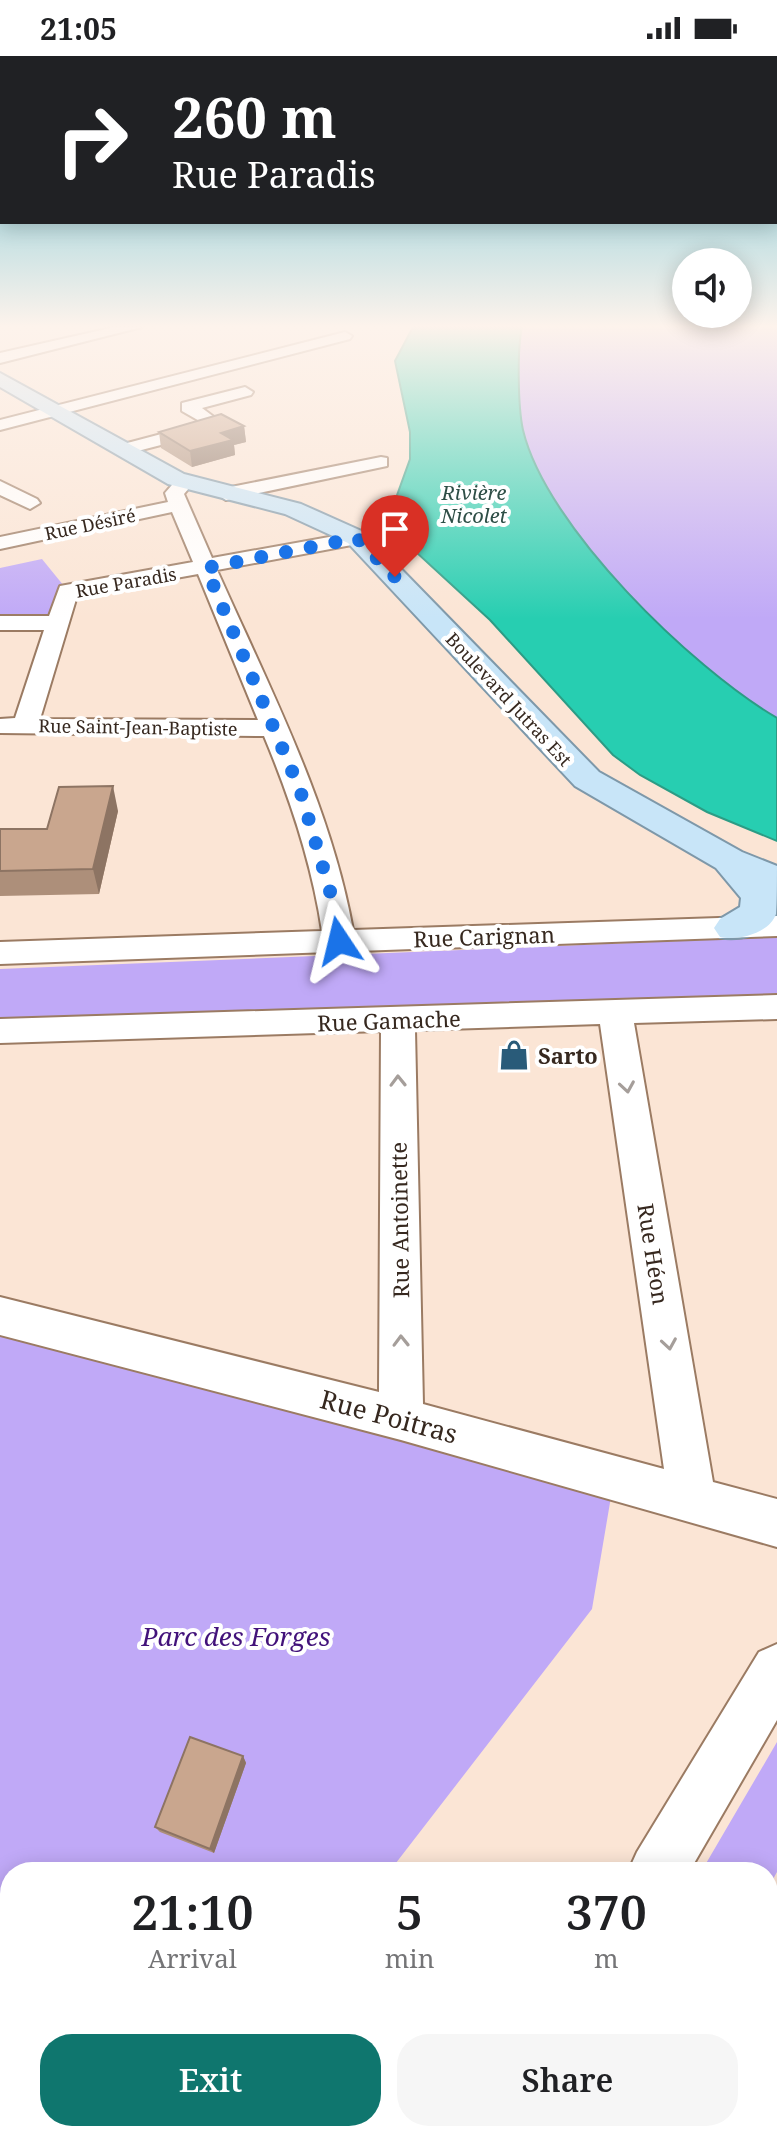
<!DOCTYPE html>
<html lang="en">
<head>
<meta charset="utf-8">
<style>
  body { margin:0; font-family:"Noto Serif",serif; background:#f6f6f6; color:#202124; height:100vh; display:flex; flex-direction:column; font-size:30px; white-space:nowrap }
  * { box-sizing:border-box; margin:0 }
  p { font-size:26px; color:#757577 }
  .icon { flex:none; width:44px; height:44px; fill:none; stroke:currentColor; stroke-width:2; stroke-linecap:round; stroke-linejoin:round }
  .map { position:relative; flex:1; overflow:hidden }
  .drawer { position:absolute; left:0px; top:1806px; width:778px; height:280px; display:flex; flex-direction:column; background:#fff; border-radius:32px 32px 0 0; box-shadow:0 4px 20px #0003 }
  .drawer>* { flex:none }
  .hud { position:absolute; left:0px; top:0px; width:778px; height:168px; box-shadow:0 4px 20px #0003; background:#202124; color:#fff; overflow:hidden }
  .buttons { position:absolute; left:672px; top:192px; display:grid; gap:16px }
  .buttons a { display:grid; place-items:center; width:80px; height:80px; border-radius:50%; background:#fff; box-shadow:0 4px 20px #0003; font-size:40px }
  .pin { position:absolute; display:grid; place-items:center; width:68px; height:68px; color:#fff; margin:-82px -34px; border-radius:50% 50% 50% 0; rotate:-45deg; box-shadow:0 0 8px #0007 }
  .pin .icon { rotate:45deg }
  .me { position:absolute; width:88px; margin:-44px; rotate:350deg; stroke-linejoin:round; filter:drop-shadow(0 0 6px #0008) }
  .turn { display:flex; align-items:center; gap:28px; height:168px; padding:0 40px; font-size:36px }
  .turn .icon { width:104px; height:104px; stroke-width:2.5 }
  .turn b { display:block; font-size:56px; line-height:68px }
  .eta { display:flex; justify-content:space-evenly; align-items:center; height:136px; text-align:center }
  .eta b { font-size:48px; font-weight:600; line-height:56px }
  .button { display:flex; gap:16px; margin-top:auto; padding:16px 40px }
  .button a { flex:1; height:92px; border-radius:32px; background:#0f766e; color:#fff; font-size:32px; font-weight:600; line-height:92px; text-align:center }
  .button a+a { background:#f6f6f6; color:#202124 }
  .status { display:flex; justify-content:space-between; align-items:center; height:56px; padding:0 40px; background:#fff; direction:ltr }
  .status svg { height:22px; fill:currentColor }
  .map>svg:first-child { display:block }
  .green { fill:#c0a9f7 }
  .water { fill:#27ceb1; stroke:#2c9c85; stroke-width:2 }
  .lines { fill:none; stroke-linecap:round; stroke-linejoin:round }
  .minor-casing { stroke:#9b7b63; stroke-width:4 }
  .major-casing { stroke:#7e98a9; stroke-width:4 }
  .minor { fill:#fff; fill-rule:evenodd }
  .major { fill:#c8e5f8; fill-rule:evenodd }
  .wall { fill:#ad8f7a }
  .shaded-wall { fill:#8d7463 }
  .building { fill:#c9a68e; stroke:#8d7463; stroke-width:2 }
  .oneway { stroke:#a59e9a }
  .route { stroke:#1a73e8; stroke-width:14; stroke-dasharray:0 25.2 }
  .labels { text-anchor:middle; dominant-baseline:central; stroke-width:8; stroke-linejoin:round; paint-order:stroke }
  .far-street-label { font-size:18px; fill:#36281f; stroke:#fff }
  .far-water-label { font-size:20px; font-style:italic; fill:#2e4e46; stroke:#fff }
  .street-label { font-size:22px; fill:#36281f; stroke:#fff }
  .poi-label { font-size:22px; font-weight:bold; fill:#36281f; stroke:#fff; text-anchor:start }
  .near-street-label { font-size:26px; fill:#36281f; stroke:#fff }
  .near-park-label { font-size:26px; font-style:italic; fill:#42127a; stroke:#fff }
</style>
</head>
<body>
<div class="status"><b>21:05</b><svg viewBox="0 0 49 12"><path d="M0 12V9h3v3zM5 12V6h3v6zM10 12V3h3v9zM15 12V0h3v12zM26 1h20v11H26zM47 4h2v5h-2z"/></svg></div>
<div class="map">
<svg width="777" height="2086" viewBox="0 0 777 2086">
  <rect width="100%" height="100%" fill="#fbe5d5"/>
  <path class="green" d="M 522,271 L 777,271 L 777,662 C 692,612 546,472 523,374 C 518,351 517,294 522,271 Z
    M 42,503 L 68,535 L 57,567 L 0,567 L 0,512 Z
    M 777,881 L 777,943 L 0,962 L 0,913 Z
    M 0,1278 L 613,1429 L 592,1553 L 389,1816 L 10,1816 L 10,2076 L 188,2076 L 181,2086 L 0,2086 Z
    M 777,1686 L 777,1816 L 768,1832 L 768,1816 L 701,1816 Z
    M 549,2076 L 627,2076 L 622,2086 L 543,2086 Z"/>
  <path class="water" d="M 413,271 L 522,271 C 517,294 518,351 523,374 C 546,471 692,612 777,662 L 777,785 L 707,756 L 640,719 L 613,699 L 490,564 L 417,497 L 395,456 L 396,442 L 410,403 L 410,376 L 395,305 Z"/>
  <g class="lines">
    <g class="minor-casing">
      <path id="minor" d="M 115,271 L 142,271 L 0,307 L 0,297 Z
        M 345,276 L 352,280 L 350,283 L 0,374 L 0,364 Z
        M 245,331 L 253,336 L 251,339 L 202,352 L 222,367 L 219,374 L 122,399 L 113,394 L 116,390 L 203,367 L 182,355 L 182,347 Z
        M 381,401 L 387,402 L 387,410 L 226,444 L 217,438 L 226,432 Z
        M 185,420 L 194,426 L 184,438 L 212,502 L 357,476 L 367,482 L 357,488 L 217,514 C 269,631 330,747 353,874 L 777,860 L 777,880 L 0,908 L 0,886 L 322,875 C 312,808 290,742 264,680 L 0,677 L 0,663 L 15,662 L 44,574 L 0,574 L 0,560 L 49,560 L 60,530 L 193,506 L 172,456 L 0,493 L 0,481 L 168,446 L 165,437 L 178,422 ZM 198,518 L 258,664 L 40,663 L 77,540 Z
        M 0,425 L 37,443 L 40,447 L 30,453 L 0,439 Z
        M 777,939 L 777,963 L 634,967 L 713,1426 L 777,1443 L 777,1491 L 401,1384 L 0,1279 L 0,1241 L 379,1336 L 381,975 L 0,987 L 0,963 ZM 600,968 L 664,1413 L 423,1348 L 415,974 Z
        M 777,1588 L 777,1664 L 689,1816 L 628,1816 L 637,1796 L 759,1596 Z
        M 468,2076 L 536,2076 L 531,2086 L 464,2086 Z"/>
    </g>
    <g class="major-casing">
      <path id="major" d="M 0,317 L 184,418 L 301,448 L 366,477 L 599,716 L 742,796 L 777,810 C 777,822 777,849 776,858 C 769,878 737,885 720,881 L 714,872 L 720,863 L 740,851 L 741,842 L 716,812 L 575,730 L 348,487 L 285,458 L 168,428 L 0,331 Z
        M 777,1867 L 777,1954 L 768,1958 L 768,1871 Z
        M 639,2076 L 721,2076 L 717,2086 L 635,2086 Z"/>
    </g>
    <use href="#minor" class="minor"/>
    <use href="#major" class="major"/>
  </g>
  <path class="wall" d="M 244,370 L 246,386 L 234,389 L 235,399 L 192,411 L 161,392 L 159,376 Z
    M 118,755 L 99,838 L 0,840 L 0,773 L 47,773 Z
    M 243,1700 L 246,1707 L 214,1797 L 160,1776 L 155,1771 Z"/>
  <path class="shaded-wall" d="M 244,370 L 246,386 L 234,389 L 235,399 L 192,411 L 190,395 L 221,377 Z
    M 113,730 L 118,755 L 99,838 L 93,813 Z
    M 243,1700 L 246,1707 L 214,1797 L 210,1793 Z"/>
  <path class="building" d="M 221,358 L 244,370 L 221,377 L 233,384 L 190,395 L 159,376 Z
    M 113,730 L 93,813 L 0,815 L 0,773 L 47,773 L 59,731 Z
    M 190,1681 L 243,1700 L 210,1793 L 155,1771 Z"/>
  <defs><path id="oneway-chevron" d="M-2-3.5L2.5 0L-2 3.5" fill="none" stroke-width="1.6" stroke-linecap="round" stroke-linejoin="round" transform="scale(2)"/></defs>
  <g class="oneway">
    <use href="#oneway-chevron" transform="translate(398 1025) rotate(-91)"/>
    <use href="#oneway-chevron" transform="translate(627 1031) rotate(81)"/>
    <use href="#oneway-chevron" transform="translate(401 1285) rotate(-91)"/>
    <use href="#oneway-chevron" transform="translate(669 1288) rotate(81)"/>
  </g>
  <linearGradient id="sky" x2="0" y2="1"><stop stop-color="#5bbed2"/><stop offset="0.48" stop-color="#fdf3ec"/><stop offset="1" stop-color="#fdf3ec" stop-opacity="0"/></linearGradient>
  <rect width="777" height="563" fill="url(#sky)"/>
  <g class="lines">
    <path class="route" d="M 339,885 L 332,842 L 300,734 L 206,512 L 357,482 L 395,521"/>
  </g>
  <defs>
    <g id="shop-bare" transform="scale(2.4)"><path d="M-5-2.5h2.3a2.7 3.5 0 0 1 5.4 0H5L5.5 6h-11ZM-1.5-2.5h3a1.5 2.3 0 0 0-3 0Z" fill="#295b79" stroke="#fff" stroke-width="2.5" paint-order="stroke"/></g>
  </defs>
  <g fill-rule="evenodd">
    <use href="#shop-bare" x="514" y="999"/>
  </g>
  <g class="labels">
    <g class="far-street-label">
      <text transform="translate(90 468) rotate(-12)">Rue Désiré</text>
      <text transform="translate(126 526) rotate(-10)">Rue Paradis</text>
      <text transform="translate(509 643) rotate(47)">Boulevard Jutras Est</text>
      <text transform="translate(138 671) rotate(1)">Rue Saint-Jean-Baptiste</text>
    </g>
    <g class="far-water-label">
      <text x="474" y="436">Rivière<tspan x="474" dy="23">Nicolet</tspan></text>
    </g>
    <g class="street-label">
      <text transform="translate(484 880) rotate(-2)">Rue Carignan</text>
      <text transform="translate(389 964) rotate(-2)">Rue Gamache</text>
      <text transform="translate(399 1164) rotate(-91)">Rue Antoinette</text>
      <text transform="translate(654 1198) rotate(81)">Rue Héon</text>
    </g>
    <g class="poi-label">
      <text x="538" y="999">Sarto</text>
    </g>
    <g class="near-street-label">
      <text transform="translate(389 1360) rotate(15)">Rue Poitras</text>
    </g>
    <g class="near-park-label">
      <text x="236" y="1580">Parc des Forges</text>
    </g>
  </g>
</svg>
<div class="buttons">
<a><svg class="icon" aria-label="sound" viewBox="0 0 24 24"><path d="M4 9h4l5-4v14l-5-4H4zM17 9q2 3 0 6"/></svg></a>
</div>
<div class="pin" style="left:395px;top:521px;background:#d93025"><svg class="icon" aria-label="arrive" viewBox="0 0 24 24"><path d="M6 21V4h12l-3 4 3 4H6"/></svg></div>
<svg class="me" style="left:339px;top:885px" viewBox="-20 -20 40 40"><path d="M0-17L14 15 0 8-14 15z" fill="#1a73e8" stroke="#fff" stroke-width="4"/></svg>
<div class="hud">
<div class="turn"><svg class="icon" aria-label="right" viewBox="0 0 24 24"><path d="M7 20v-9h11M14 6l5 5-5 5"/></svg><div><b>260 m</b>Rue Paradis</div></div>
</div>
<section class="drawer">
<div class="eta">
<div><b>21:10</b><p>Arrival</p></div>
<div><b>5</b><p>min</p></div>
<div><b>370</b><p>m</p></div>
</div>
<div class="button"><a>Exit</a><a>Share</a></div>
</section>
</div>
</body>
</html>
